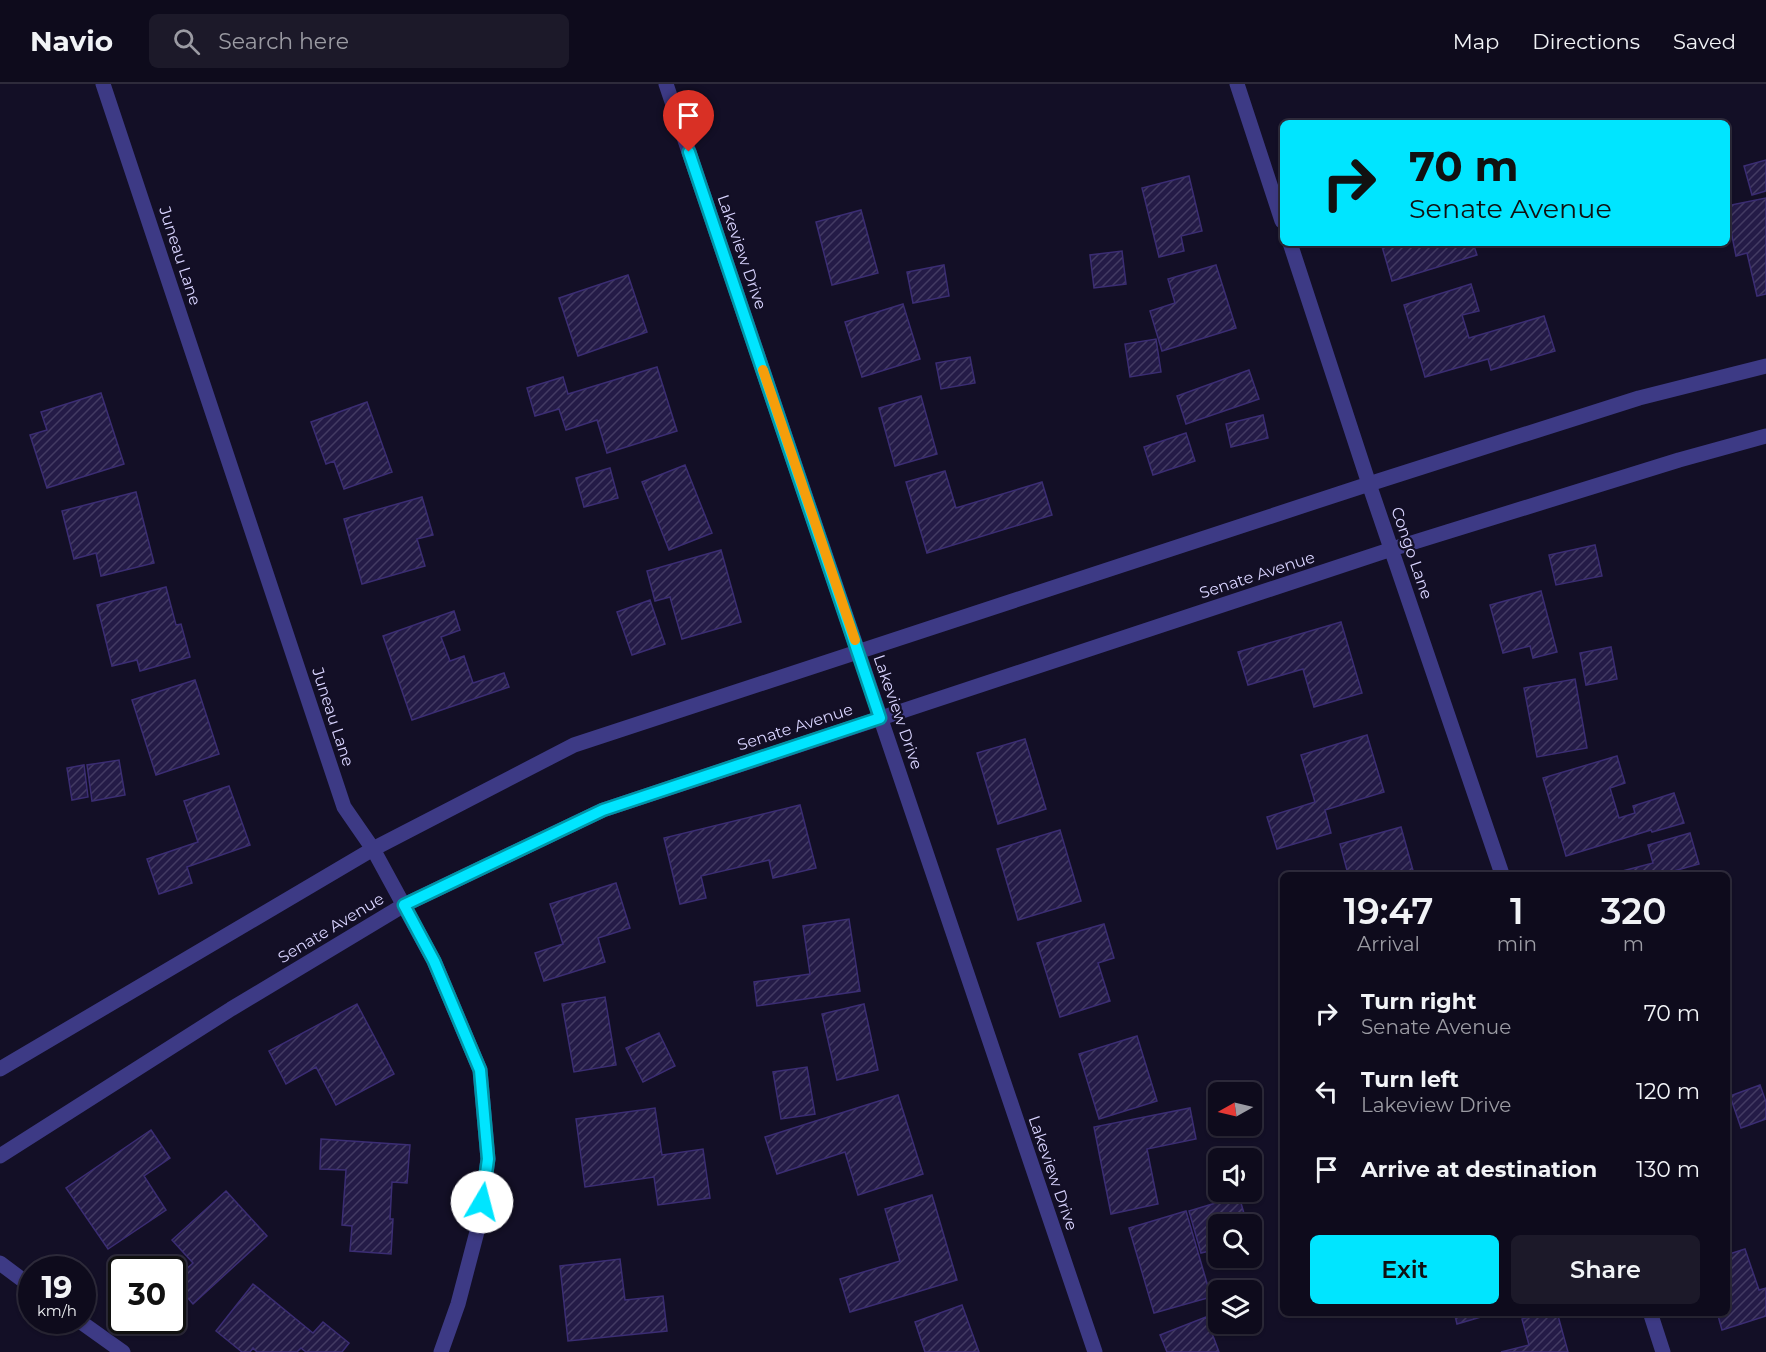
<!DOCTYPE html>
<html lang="en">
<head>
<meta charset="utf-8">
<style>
  body { margin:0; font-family:Montserrat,sans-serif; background:#1c1929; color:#f1f3f6; height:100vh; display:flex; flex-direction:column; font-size:22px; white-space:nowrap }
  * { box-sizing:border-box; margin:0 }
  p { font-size:20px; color:#9b9ba3 }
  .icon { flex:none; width:33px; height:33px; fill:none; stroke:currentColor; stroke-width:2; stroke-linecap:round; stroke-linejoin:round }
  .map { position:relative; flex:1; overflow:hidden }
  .drawer { position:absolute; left:1280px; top:788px; width:450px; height:444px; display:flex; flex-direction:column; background:#0e0b1c; border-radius:9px; box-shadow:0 2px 4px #0004,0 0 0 2px #2e2b3b }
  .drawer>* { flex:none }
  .banner { position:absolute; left:1280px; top:36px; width:450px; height:126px; border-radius:9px; box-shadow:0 2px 4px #0004,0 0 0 2px #2e2b3b; background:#00e5ff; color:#111; overflow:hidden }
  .needle { width:39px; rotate:262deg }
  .buttons { position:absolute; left:1208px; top:998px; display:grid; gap:12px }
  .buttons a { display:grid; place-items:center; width:54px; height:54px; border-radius:9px; background:#0e0b1c; box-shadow:0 2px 4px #0004,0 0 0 2px #2e2b3b; font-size:30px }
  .speed { position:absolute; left:18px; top:1172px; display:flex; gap:12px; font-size:30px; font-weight:700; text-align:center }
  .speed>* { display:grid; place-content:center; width:78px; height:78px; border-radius:50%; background:#0e0b1c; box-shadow:0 2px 4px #0004,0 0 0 2px #2e2b3b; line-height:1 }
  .speed small { font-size:15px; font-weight:400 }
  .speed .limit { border:3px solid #111; border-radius:9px; background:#fff; color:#111 }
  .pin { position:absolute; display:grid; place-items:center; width:51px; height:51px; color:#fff; margin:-62px -26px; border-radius:50% 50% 50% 0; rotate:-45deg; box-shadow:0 0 6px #0007 }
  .pin .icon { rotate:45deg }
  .me { position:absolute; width:66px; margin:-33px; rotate:8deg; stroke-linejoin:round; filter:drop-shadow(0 0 4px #0008) }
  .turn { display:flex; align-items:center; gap:21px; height:126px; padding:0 30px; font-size:27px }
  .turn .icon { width:78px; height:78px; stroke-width:2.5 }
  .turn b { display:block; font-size:42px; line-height:51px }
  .eta { display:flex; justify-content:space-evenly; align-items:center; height:102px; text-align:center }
  .eta b { font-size:36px; font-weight:600; line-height:42px }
  .cta { display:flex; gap:12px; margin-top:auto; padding:12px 30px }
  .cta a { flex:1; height:69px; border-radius:9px; background:#00e5ff; color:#111; font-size:24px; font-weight:600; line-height:69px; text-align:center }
  .cta a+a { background:#1c1929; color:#f1f3f6 }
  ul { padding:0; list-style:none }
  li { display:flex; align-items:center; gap:18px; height:78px; padding:0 30px }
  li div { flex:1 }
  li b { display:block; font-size:22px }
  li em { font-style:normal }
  header { display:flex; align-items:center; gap:36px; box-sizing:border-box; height:84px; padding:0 30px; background:#0e0b1c; border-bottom:2px solid #2e2b3b }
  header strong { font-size:28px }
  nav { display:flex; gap:33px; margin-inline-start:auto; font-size:21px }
  .search { width:420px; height:54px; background:#1c1929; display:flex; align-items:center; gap:15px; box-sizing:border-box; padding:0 21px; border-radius:9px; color:#9b9ba3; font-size:22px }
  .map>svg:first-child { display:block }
  .building { fill:url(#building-hatch); stroke:#3b2d73; stroke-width:1.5 }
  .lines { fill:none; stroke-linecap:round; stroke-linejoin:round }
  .minor { stroke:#3d3a85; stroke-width:15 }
  .route-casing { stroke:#0095a6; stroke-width:15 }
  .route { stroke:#00e5ff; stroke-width:10 }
  .slow { stroke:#f59e0b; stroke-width:10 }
  .labels { text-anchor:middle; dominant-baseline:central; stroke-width:4.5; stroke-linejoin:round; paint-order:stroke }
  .street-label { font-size:16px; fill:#d9d4ff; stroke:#130f26 }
</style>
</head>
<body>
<header>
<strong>Navio</strong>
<div class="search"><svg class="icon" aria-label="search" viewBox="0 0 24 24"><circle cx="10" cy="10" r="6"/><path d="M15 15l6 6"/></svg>Search here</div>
<nav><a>Map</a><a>Directions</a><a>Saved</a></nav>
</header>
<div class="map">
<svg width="1766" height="1268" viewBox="0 0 1766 1268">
  <defs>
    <pattern id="building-hatch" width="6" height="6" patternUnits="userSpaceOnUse" patternTransform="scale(1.5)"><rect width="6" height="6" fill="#241b47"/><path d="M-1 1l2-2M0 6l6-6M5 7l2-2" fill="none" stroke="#433b63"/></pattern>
  </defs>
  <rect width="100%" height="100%" fill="#130f26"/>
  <path class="building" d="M 1766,76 L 1766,107 L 1752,111 L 1744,82 Z
    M 1189,92 L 1202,147 L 1181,152 L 1184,167 L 1159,173 L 1142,104 Z
    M 1766,114 L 1766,210 L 1757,212 L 1747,169 L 1736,172 L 1726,122 Z
    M 861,126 L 878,189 L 832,201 L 816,138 Z
    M 1381,159 L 1473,159 L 1477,171 L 1392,197 Z
    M 1122,167 L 1126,200 L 1094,204 L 1090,171 Z
    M 944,181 L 949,212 L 913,219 L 907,188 Z
    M 1216,181 L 1236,244 L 1162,267 L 1150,227 L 1175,219 L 1168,195 Z
    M 628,191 L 647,248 L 578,272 L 559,214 Z
    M 1471,200 L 1479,227 L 1462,231 L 1469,254 L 1544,232 L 1555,267 L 1491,286 L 1488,275 L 1425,293 L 1404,221 Z
    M 903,220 L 920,275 L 862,293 L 845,238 Z
    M 1156,255 L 1161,288 L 1130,293 L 1125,260 Z
    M 970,273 L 975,299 L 941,305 L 936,279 Z
    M 657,283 L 677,347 L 607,369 L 597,336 L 566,346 L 559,325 L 535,332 L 527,304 L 563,293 L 568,310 Z
    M 1249,286 L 1259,315 L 1186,340 L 1177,312 Z
    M 101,309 L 124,380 L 47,404 L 30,351 L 47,346 L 41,328 Z
    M 921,312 L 937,370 L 895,382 L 879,324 Z
    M 367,318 L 392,388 L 344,405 L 334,377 L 326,380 L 311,338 Z
    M 1263,331 L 1268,354 L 1231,363 L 1226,340 Z
    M 1186,349 L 1195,377 L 1153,391 L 1144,363 Z
    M 685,381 L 712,449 L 669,466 L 642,398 Z
    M 610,384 L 618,414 L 584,423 L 576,394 Z
    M 945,387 L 956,424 L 1042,398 L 1052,431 L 927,469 L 906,398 Z
    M 136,408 L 154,479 L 101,492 L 96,469 L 74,475 L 62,427 Z
    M 422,413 L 433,451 L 417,455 L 425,482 L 362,500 L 344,435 Z
    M 1595,461 L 1602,492 L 1556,501 L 1549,471 Z
    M 721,466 L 741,538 L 682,555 L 670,513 L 655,517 L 647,487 Z
    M 166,503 L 176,541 L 181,540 L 190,573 L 140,587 L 137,576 L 112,582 L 97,521 Z
    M 1541,507 L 1557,568 L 1533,574 L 1530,562 L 1503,569 L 1490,521 Z
    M 650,516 L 665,560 L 632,571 L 617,528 Z
    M 454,527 L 460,546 L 441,553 L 450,577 L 464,572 L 473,599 L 504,589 L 509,603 L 412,636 L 383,552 Z
    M 1341,538 L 1362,609 L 1314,623 L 1303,585 L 1248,601 L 1238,568 Z
    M 1611,563 L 1617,595 L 1586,601 L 1580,569 Z
    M 1575,595 L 1587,664 L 1537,673 L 1524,604 Z
    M 195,596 L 219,670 L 156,691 L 132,616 Z
    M 1367,651 L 1384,708 L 1325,726 L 1331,749 L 1277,765 L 1267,733 L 1315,718 L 1301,671 Z
    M 1025,655 L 1046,725 L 998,740 L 977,669 Z
    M 1617,672 L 1625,699 L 1610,704 L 1619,734 L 1635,729 L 1633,722 L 1674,709 L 1684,739 L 1652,748 L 1651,746 L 1566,772 L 1543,694 Z
    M 119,676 L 125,711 L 92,717 L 87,681 Z
    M 84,681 L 88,713 L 72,716 L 67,684 Z
    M 229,702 L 250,761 L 187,783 L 192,799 L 159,810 L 147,775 L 198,758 L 184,717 Z
    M 800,721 L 816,784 L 773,794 L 769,776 L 701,792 L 706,814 L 680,820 L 664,754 Z
    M 1401,743 L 1414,790 L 1348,790 L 1340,760 Z
    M 1060,746 L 1081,817 L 1018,836 L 997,765 Z
    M 1690,749 L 1699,780 L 1663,790 L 1611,790 L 1653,779 L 1648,761 Z
    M 616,799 L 630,844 L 598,854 L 605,878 L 544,897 L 535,869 L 563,860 L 550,820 Z
    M 849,835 L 860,907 L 757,922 L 754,898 L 810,890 L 803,842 Z
    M 1104,840 L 1114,874 L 1098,879 L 1110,917 L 1060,933 L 1037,859 Z
    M 605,913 L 616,981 L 574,988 L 562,920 Z
    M 357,920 L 394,990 L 336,1021 L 316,983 L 286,1000 L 269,967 Z
    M 864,920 L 878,986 L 837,996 L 822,930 Z
    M 659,949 L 675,982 L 643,998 L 626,964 Z
    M 1137,952 L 1157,1017 L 1099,1035 L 1079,970 Z
    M 807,983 L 815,1030 L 781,1035 L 773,988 Z
    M 1760,1001 L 1766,1018 L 1766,1035 L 1741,1044 L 1730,1012 Z
    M 898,1011 L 923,1090 L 858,1111 L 845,1068 L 777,1090 L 765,1053 Z
    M 655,1024 L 662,1071 L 703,1065 L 710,1114 L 658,1121 L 654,1093 L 585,1103 L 576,1035 Z
    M 1190,1024 L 1196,1055 L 1147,1065 L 1158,1120 L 1111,1130 L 1094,1043 Z
    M 151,1046 L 170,1074 L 144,1092 L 166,1126 L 108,1165 L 66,1104 Z
    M 321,1055 L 410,1061 L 407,1099 L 392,1098 L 390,1135 L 393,1135 L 391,1170 L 350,1167 L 352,1142 L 342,1141 L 346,1086 L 320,1085 Z
    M 226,1107 L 267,1152 L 193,1220 L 173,1197 L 193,1179 L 172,1156 Z
    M 932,1111 L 957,1196 L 850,1228 L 840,1195 L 900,1177 L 885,1125 Z
    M 1239,1112 L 1247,1140 L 1218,1140 L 1218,1165 L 1201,1169 L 1189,1127 Z
    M 1186,1127 L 1211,1213 L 1154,1229 L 1129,1144 Z
    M 1745,1165 L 1759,1206 L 1766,1204 L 1766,1232 L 1722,1246 L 1717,1228 L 1726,1228 L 1726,1171 Z
    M 620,1175 L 625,1216 L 663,1212 L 667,1247 L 568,1257 L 560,1182 Z
    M 253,1200 L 313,1249 L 323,1238 L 349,1259 L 342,1268 L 306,1268 L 301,1264 L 297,1268 L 257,1268 L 253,1264 L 250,1268 L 242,1268 L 216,1247 Z
    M 962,1221 L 979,1268 L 925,1268 L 915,1238 Z
    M 1454,1228 L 1498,1228 L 1457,1240 Z
    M 1546,1228 L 1557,1228 L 1568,1268 L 1501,1268 L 1529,1261 L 1522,1235 Z
    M 1206,1233 L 1219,1268 L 1167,1268 L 1160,1251 Z"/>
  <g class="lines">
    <path class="minor" d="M 103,0 L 344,723 L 373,765 L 434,877 L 480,986 L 488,1075 L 479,1140 L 458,1220 L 441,1268
      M 666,0 L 1095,1268
      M 1237,0 L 1282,137
      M 1290,159 L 1369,400 L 1502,790
      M 0,985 L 373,765 L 574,661 L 1369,400 L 1639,314 L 1766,282
      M 0,1072 L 231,925 L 404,821 L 603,726 L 1392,465 L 1679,376 L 1766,352
      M 0,1179 L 32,1203
      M 1650,1228 L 1663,1268
      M 78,1236 L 123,1268"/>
  </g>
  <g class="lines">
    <g class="route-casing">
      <path id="route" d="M 482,1118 L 488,1075 L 480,986 L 434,877 L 404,821 L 603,726 L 880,634 L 689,68"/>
    </g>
    <use href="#route" class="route"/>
    <path class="slow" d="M 763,286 L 855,556"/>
  </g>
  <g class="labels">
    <g class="street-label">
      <text transform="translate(742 168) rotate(71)">Lakeview Drive</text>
      <text transform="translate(180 172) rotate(72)">Juneau Lane</text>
      <text transform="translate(1412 469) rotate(71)">Congo Lane</text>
      <text transform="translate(1257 491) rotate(-18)">Senate Avenue</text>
      <text transform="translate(898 628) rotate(71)">Lakeview Drive</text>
      <text transform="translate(333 633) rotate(72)">Juneau Lane</text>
      <text transform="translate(795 643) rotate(-18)">Senate Avenue</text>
      <text transform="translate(331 844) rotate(-31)">Senate Avenue</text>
      <text transform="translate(1053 1089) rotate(71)">Lakeview Drive</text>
    </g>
  </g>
</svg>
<div class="buttons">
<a><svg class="needle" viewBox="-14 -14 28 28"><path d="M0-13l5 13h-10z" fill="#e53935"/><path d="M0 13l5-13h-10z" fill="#9b9ba3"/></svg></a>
<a><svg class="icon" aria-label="sound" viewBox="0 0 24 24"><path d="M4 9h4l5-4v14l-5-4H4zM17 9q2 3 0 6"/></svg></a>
<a><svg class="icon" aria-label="search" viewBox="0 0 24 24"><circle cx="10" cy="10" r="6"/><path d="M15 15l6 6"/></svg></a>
<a><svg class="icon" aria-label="layers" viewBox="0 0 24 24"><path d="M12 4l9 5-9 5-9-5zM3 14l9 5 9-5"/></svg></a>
</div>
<div class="speed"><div>19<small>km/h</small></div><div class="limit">30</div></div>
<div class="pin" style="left:689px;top:68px;background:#d93025"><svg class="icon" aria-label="arrive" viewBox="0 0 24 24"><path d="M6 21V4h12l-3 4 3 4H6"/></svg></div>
<svg class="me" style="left:482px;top:1118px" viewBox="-20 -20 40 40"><circle r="19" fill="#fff"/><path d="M0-13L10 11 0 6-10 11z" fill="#00e5ff"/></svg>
<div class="banner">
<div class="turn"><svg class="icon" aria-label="right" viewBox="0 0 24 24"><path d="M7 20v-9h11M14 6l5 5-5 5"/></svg><div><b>70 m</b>Senate Avenue</div></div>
</div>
<section class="drawer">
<div class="eta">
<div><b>19:47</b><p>Arrival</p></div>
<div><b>1</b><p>min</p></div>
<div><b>320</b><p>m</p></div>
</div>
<ul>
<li><svg class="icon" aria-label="right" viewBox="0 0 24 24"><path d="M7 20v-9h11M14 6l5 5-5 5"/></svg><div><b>Turn right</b><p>Senate Avenue</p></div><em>70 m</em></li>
<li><svg class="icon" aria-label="left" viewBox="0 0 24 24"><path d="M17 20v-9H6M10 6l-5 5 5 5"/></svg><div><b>Turn left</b><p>Lakeview Drive</p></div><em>120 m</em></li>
<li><svg class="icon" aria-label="arrive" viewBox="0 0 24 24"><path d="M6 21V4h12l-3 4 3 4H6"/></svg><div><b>Arrive at destination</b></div><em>130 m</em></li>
</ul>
<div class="cta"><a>Exit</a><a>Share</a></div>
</section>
</div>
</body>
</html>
